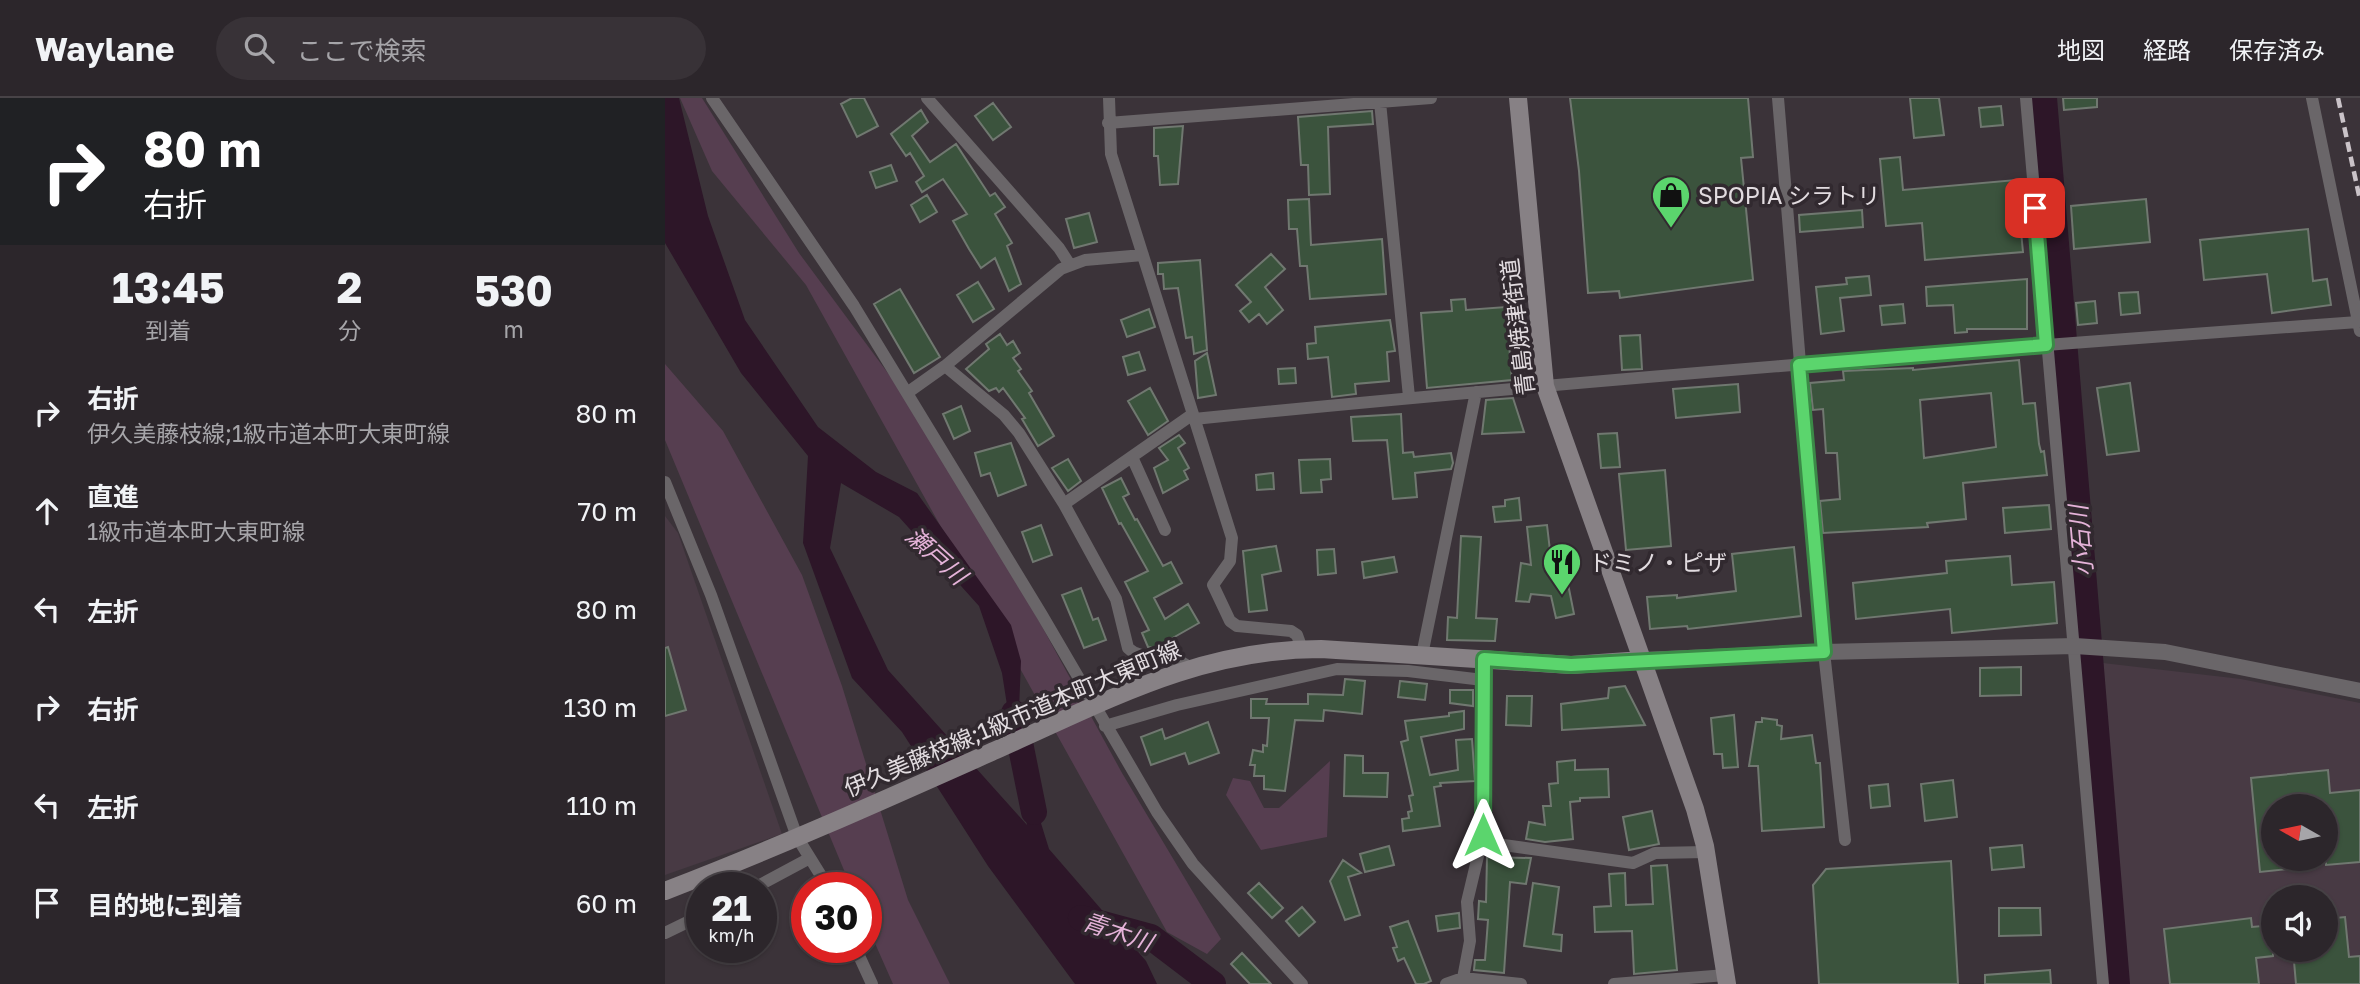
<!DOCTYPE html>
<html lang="ja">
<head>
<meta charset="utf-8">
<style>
  body { margin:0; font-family:"Golos Text","Noto Sans JP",sans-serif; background:#383237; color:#f1f3f6; height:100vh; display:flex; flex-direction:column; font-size:26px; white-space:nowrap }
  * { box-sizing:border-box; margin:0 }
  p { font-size:23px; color:#a6a5a9 }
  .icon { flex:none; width:38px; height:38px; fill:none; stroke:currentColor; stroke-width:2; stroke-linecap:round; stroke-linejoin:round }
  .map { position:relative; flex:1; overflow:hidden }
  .panel { display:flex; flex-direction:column; background:#2c262b; width:665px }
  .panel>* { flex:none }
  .guide { background:#202124; color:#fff; overflow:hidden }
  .needle { width:46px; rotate:279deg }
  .fabs { position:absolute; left:1596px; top:696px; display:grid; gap:14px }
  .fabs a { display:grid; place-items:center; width:77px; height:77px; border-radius:50%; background:#2c262b; box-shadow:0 2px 5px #0004,0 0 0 2px #484347; font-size:35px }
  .speed { position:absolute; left:21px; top:774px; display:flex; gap:14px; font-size:35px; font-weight:700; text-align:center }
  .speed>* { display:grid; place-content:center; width:91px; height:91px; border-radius:50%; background:#2c262b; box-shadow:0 2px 5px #0004,0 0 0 2px #484347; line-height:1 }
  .speed small { font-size:18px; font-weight:400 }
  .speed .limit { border:10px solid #d22; background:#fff; color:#111 }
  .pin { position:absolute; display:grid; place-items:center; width:60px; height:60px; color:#fff; margin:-30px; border-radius:14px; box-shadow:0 4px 10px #0006 }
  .me { position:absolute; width:77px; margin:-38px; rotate:0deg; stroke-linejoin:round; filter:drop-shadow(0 0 5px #0008) }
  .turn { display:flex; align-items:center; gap:24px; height:147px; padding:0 28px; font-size:32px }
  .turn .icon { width:91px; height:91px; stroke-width:2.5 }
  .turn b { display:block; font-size:49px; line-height:60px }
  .eta { display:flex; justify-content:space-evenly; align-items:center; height:119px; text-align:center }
  .eta b { font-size:42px; font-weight:700; line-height:49px }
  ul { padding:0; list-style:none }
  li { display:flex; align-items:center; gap:21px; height:98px; padding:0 28px }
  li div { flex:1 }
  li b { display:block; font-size:26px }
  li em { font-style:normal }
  header { display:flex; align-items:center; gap:42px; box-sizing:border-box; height:98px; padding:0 35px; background:#2c262b; border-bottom:2px solid #484347 }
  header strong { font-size:33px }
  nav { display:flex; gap:38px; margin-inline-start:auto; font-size:24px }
  .search { width:490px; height:63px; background:#383237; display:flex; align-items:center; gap:18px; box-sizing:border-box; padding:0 24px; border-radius:38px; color:#a6a5a9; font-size:26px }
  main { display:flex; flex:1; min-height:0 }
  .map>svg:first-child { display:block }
  .built { fill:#483a44; fill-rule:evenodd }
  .green { fill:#563e50 }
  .water { fill:#2d1628 }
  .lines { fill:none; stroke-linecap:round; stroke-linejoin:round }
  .river { stroke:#2d1628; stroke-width:26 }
  .building { fill:#3b533d; stroke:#707870; stroke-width:2; fill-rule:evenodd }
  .minor { stroke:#6a6669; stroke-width:12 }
  .tertiary { stroke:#6a6669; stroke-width:16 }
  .secondary { stroke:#878185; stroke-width:18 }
  .rail { stroke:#cac3c8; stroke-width:4.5; stroke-dasharray:10 5; stroke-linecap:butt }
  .route-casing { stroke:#3b8a47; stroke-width:18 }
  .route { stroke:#5bd56d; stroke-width:12 }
  .labels { text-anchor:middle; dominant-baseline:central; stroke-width:7; stroke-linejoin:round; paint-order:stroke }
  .poi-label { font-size:23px; fill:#e2dce0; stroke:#31292f; text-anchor:start }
  .street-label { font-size:23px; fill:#e2dce0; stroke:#31292f }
  .water-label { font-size:24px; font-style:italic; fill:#e5b3d9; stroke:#31292f }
</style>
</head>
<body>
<header>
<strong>Waylane</strong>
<div class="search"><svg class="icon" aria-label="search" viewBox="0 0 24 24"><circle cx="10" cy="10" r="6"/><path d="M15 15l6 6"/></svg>ここで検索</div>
<nav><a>地図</a><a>経路</a><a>保存済み</a></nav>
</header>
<main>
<section class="panel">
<div class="guide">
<div class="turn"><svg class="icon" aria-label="right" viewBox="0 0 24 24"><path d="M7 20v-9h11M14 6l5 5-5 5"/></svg><div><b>80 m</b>右折</div></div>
</div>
<div class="eta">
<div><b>13:45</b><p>到着</p></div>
<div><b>2</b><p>分</p></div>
<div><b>530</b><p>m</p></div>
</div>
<ul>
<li><svg class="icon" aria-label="right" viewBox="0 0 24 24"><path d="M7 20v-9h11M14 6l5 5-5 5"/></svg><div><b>右折</b><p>伊久美藤枝線;1級市道本町大東町線</p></div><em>80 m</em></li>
<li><svg class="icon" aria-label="ahead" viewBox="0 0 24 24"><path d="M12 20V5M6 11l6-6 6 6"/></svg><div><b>直進</b><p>1級市道本町大東町線</p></div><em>70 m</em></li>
<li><svg class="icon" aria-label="left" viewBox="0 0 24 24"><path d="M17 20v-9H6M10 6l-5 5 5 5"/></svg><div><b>左折</b></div><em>80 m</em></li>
<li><svg class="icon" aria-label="right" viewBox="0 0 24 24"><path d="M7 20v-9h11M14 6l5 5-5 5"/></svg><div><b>右折</b></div><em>130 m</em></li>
<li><svg class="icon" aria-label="left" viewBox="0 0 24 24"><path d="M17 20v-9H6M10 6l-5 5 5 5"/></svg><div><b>左折</b></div><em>110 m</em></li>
<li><svg class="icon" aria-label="arrive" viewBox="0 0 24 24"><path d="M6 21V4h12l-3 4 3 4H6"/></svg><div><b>目的地に到着</b></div><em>60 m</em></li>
</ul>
</section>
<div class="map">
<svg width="1695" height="886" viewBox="0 0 1695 886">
  <rect width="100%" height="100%" fill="#3b3339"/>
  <path class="built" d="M 0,418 L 13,435 L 117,736 L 0,777 Z
    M 1438,565 L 1576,581 L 1695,605 L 1695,886 L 1462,886 ZM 1608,709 L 1661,709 L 1661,761 L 1608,761 ZM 1608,800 L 1661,800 L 1661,852 L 1608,852 Z"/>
  <path class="green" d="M 15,0 L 37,0 L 134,155 L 228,282 L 334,450 L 457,675 L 556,841 L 542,856 L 502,834 L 141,187 L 47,73 Z
    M 0,266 L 58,333 L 137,477 L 177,588 L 243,802 L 285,886 L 228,886 L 201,825 L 201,789 L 186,789 L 0,342 Z
    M 665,663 L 662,739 L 596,752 L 561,697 L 568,680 L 585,683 L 599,710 L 614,710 Z"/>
  <path class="water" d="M 0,0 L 14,0 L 43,118 L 80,222 L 153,329 L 211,374 L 252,395 L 346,527 L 356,563 L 353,635 L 347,639 L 337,575 L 314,508 L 234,419 L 176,385 L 165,450 L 223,572 L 362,727 L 353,685 L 362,680 L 384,751 L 481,863 L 492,886 L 410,886 L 323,768 L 237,634 L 187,580 L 138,445 L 143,358 L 76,275 L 0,145 Z"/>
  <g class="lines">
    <path class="river" d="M 1379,0 L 1452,886
      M 349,615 L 369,714
      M 416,820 L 486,839 L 548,886"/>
  </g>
  <path class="building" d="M 187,0 L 199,0 L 213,28 L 192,39 L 176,6 Z
    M 905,0 L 1083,0 L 1088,59 L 1076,60 L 1088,182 L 955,200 L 954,193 L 923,195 L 914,73 Z
    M 1245,0 L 1274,0 L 1279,37 L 1249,40 Z
    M 1398,0 L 1432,0 L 1432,9 L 1399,12 Z
    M 328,5 L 346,29 L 328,42 L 310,18 Z
    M 1336,8 L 1338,27 L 1316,29 L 1314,10 Z
    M 256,12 L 263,24 L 247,38 L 265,64 L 291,46 L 325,98 L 330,95 L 340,109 L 330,116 L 347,145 L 342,148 L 356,186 L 344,193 L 330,160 L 316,170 L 304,151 L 288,123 L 302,116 L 278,81 L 257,94 L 251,84 L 259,78 L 245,55 L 241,58 L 226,36 Z
    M 707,13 L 708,26 L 663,29 L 665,96 L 644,97 L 643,67 L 636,67 L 633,19 Z
    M 518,28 L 513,86 L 495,87 L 493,58 L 489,58 L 489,30 Z
    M 1235,59 L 1238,92 L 1351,82 L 1358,154 L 1260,162 L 1257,125 L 1221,128 L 1215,61 Z
    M 226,67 L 232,83 L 211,90 L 205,74 Z
    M 262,97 L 272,114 L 255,124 L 246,107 Z
    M 644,101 L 646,147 L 717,141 L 721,196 L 645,201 L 642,168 L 635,168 L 632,131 L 624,131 L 623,102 Z
    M 1481,101 L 1485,144 L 1409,151 L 1406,108 Z
    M 1197,112 L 1198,129 L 1135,134 L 1134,117 Z
    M 424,115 L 432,144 L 409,150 L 401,121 Z
    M 1643,131 L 1648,183 L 1662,181 L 1666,207 L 1607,215 L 1602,176 L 1539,182 L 1535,142 Z
    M 606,156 L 620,171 L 600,189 L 618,212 L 602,226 L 594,216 L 584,224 L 575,213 L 586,204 L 571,187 Z
    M 535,162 L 542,252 L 529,256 L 527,239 L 521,240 L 513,190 L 499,191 L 498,176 L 493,176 L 493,165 Z
    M 1204,178 L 1206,197 L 1175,200 L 1179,233 L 1156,236 L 1151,189 L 1182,186 L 1181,180 Z
    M 1362,181 L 1362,231 L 1302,231 L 1302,234 L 1290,235 L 1288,207 L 1262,208 L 1261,189 Z
    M 313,184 L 329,211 L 308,224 L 292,197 Z
    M 235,191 L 275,259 L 249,275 L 209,206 Z
    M 1473,194 L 1475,215 L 1456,217 L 1454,195 Z
    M 800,201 L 801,212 L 841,209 L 847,282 L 762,290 L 756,215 L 787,213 L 786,202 Z
    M 1430,203 L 1432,225 L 1413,227 L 1411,205 Z
    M 1238,206 L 1240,225 L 1217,227 L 1215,208 Z
    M 484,211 L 490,229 L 462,239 L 456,222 Z
    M 725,222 L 730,253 L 722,254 L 724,283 L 690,286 L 691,296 L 667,299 L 663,259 L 643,261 L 642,246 L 651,245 L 650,229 Z
    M 335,236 L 342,247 L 348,243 L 355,255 L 348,260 L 356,271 L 353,273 L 367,293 L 364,295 L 389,338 L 373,348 L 357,321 L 360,320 L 338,290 L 334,294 L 331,290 L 324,293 L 301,271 L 324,251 L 321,246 Z
    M 975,237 L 977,271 L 957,272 L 955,238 Z
    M 474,254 L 480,272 L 463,277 L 458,259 Z
    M 542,255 L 551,297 L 533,300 L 530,263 Z
    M 1354,262 L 1358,306 L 1370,305 L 1374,346 L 1376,354 L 1379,353 L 1382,377 L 1298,385 L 1301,421 L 1262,425 L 1263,429 L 1158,435 L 1155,403 L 1175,401 L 1172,355 L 1161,355 L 1158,311 L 1148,312 L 1145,285 L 1179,282 L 1178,273 L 1248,270 L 1248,272 ZM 1326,295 L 1331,349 L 1259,360 L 1255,302 Z
    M 630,270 L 631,285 L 614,286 L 613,271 Z
    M 1465,285 L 1474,353 L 1442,357 L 1432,290 Z
    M 1073,286 L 1075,314 L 1011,320 L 1008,291 Z
    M 485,290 L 503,323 L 483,337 L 463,303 Z
    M 848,300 L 859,334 L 817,336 L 821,302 Z
    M 296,308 L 305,333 L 289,341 L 278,316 Z
    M 736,316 L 738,355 L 748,354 L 749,359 L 786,355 L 788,365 L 786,371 L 750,375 L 752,399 L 728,401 L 722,342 L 688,343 L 686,319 Z
    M 952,335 L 955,369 L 936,370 L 933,336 Z
    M 514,337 L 520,345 L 513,350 L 524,370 L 519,373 L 523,381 L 498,395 L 489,370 L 503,362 L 494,350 Z
    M 346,345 L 361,387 L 333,398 L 325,375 L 316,378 L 310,355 Z
    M 403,361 L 416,383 L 403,393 L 387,370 Z
    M 665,361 L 666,381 L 656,382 L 657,394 L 636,395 L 634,362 Z
    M 1000,372 L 1006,448 L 961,452 L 954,376 Z
    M 608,375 L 609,391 L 592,392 L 591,377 Z
    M 456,380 L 464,396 L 458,399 L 470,422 L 472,421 L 498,468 L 506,464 L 517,485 L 489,500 L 500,521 L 523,506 L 534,525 L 490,550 L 483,549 L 477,535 L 484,532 L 460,484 L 483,473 L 456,425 L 454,426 L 437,390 Z
    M 854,400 L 856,422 L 830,424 L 828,409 L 840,408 L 840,402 Z
    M 1384,407 L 1386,431 L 1340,435 L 1338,410 Z
    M 376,427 L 387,457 L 368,464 L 357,434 Z
    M 882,427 L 888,478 L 901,476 L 909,516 L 891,520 L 886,498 L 866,496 L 864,504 L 851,503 L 856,465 L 866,467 L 862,429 Z
    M 796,438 L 816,439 L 811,520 L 832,521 L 830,543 L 782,542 L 783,519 L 792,520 Z
    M 611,448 L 616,473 L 597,477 L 602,512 L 584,514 L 578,453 Z
    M 1129,449 L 1136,518 L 1023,531 L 1022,528 L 985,531 L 982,499 L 1012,497 L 1012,500 L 1071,493 L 1067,456 Z
    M 669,451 L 671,475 L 653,477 L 652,452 Z
    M 1345,458 L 1347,487 L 1389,484 L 1392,525 L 1287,535 L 1285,511 L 1191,521 L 1188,485 L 1282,475 L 1281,463 Z
    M 729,459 L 732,474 L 699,480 L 697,464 Z
    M 416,490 L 428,522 L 433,520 L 441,542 L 419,550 L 397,497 Z
    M 3,549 L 21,612 L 0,618 L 0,550 Z
    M 1356,569 L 1356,597 L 1315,598 L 1315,570 Z
    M 680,581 L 700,583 L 697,616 L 659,612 L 658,623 L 630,622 L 620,693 L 599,691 L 599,678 L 589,678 L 590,667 L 585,667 L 588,652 L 598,654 L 598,647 L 602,648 L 604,620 L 586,620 L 586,601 L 602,601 L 601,606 L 643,606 L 643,596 L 678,597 Z
    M 735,583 L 762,586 L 760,602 L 733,599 Z
    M 960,588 L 980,627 L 897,632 L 896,606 L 943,600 L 944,590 Z
    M 785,592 L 808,592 L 808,608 L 785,605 Z
    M 842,598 L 867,598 L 866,628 L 841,627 Z
    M 799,613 L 799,631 L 756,639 L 765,677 L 793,672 L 791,642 L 807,641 L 810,683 L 775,685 L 776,688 L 769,689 L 775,728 L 738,733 L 737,721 L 744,720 L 743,714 L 747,713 L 744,698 L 748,697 L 736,644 L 743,642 L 740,623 L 784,618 L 784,615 Z
    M 1069,617 L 1073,669 L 1058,670 L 1057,656 L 1049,656 L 1046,620 Z
    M 1097,620 L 1112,622 L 1112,627 L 1117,628 L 1116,641 L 1147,637 L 1151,665 L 1155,665 L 1159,729 L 1097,733 L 1093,668 L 1084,668 L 1091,624 L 1097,624 Z
    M 543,624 L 554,655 L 524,666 L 520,655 L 486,667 L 476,639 L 497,631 L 500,641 Z
    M 680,657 L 698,658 L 698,675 L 723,675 L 722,699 L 679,698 Z
    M 910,662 L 910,672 L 943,671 L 944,699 L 915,700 L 915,703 L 905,704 L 908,741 L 880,744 L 861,741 L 864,724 L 880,727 L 878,708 L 886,708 L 884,686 L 893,685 L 892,664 Z
    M 1663,672 L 1665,695 L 1695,692 L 1695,764 L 1661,767 L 1661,709 L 1608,709 L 1608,761 L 1639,761 L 1640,769 L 1595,774 L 1586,680 Z
    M 1288,682 L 1292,719 L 1260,723 L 1256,686 Z
    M 1223,686 L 1225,708 L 1206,710 L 1204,688 Z
    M 987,713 L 994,746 L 964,752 L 958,719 Z
    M 1357,747 L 1359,769 L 1327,772 L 1325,750 Z
    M 724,748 L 729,767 L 700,774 L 695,756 Z
    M 822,759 L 866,760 L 861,786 L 845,784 L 839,875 L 809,872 L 810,862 L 820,862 L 823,822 L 813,821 L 814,803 L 821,804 Z
    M 678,762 L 696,775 L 683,779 L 695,817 L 680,822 L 665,783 Z
    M 1286,763 L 1293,886 L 1154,886 L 1148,787 L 1161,771 Z
    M 1002,767 L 1012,872 L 969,876 L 967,833 L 930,834 L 929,809 L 946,808 L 944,776 L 960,775 L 961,807 L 988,806 L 986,768 Z
    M 594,785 L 618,810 L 607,820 L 583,795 Z
    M 868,785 L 894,789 L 888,836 L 897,837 L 896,853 L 859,848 Z
    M 637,809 L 650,824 L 634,838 L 621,823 Z
    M 1334,810 L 1375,810 L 1376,837 L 1334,838 Z
    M 794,815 L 795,830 L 773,833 L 771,818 Z
    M 1680,819 L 1684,859 L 1695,858 L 1695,886 L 1631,886 L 1628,852 L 1661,852 L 1661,821 Z
    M 1586,820 L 1587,829 L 1608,827 L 1608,858 L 1591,860 L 1594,886 L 1505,886 L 1499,831 Z
    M 743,823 L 766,883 L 759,886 L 751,886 L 739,860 L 733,863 L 728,850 L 732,849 L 725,829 Z
    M 577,855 L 606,886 L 585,886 L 566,866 Z
    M 1385,872 L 1386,886 L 1320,886 L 1320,877 Z"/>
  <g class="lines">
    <path class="minor" d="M 47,0 L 189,208 L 377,517 L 492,714 L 528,766 L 637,886
      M 262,0 L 394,150 L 405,167
      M 444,0 L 446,56 L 567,440 L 565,463 L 548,487 L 565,523 L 572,528 L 626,533 L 632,537 L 637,551
      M 1113,0 L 1159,554 L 1180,742
      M 1361,0 L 1438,886
      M 1647,0 L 1695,233
      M 715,4 L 744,299
      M 443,25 L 766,0
      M 280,268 L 339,317 L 354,335 L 399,406 L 451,501 L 463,550 C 477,564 503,553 524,569
      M 242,295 L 280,268 L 396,171 L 420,162 L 478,157
      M 529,321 C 917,282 1305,252 1693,224
      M 467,359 L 500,432
      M 0,384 L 46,497 L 132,739 L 163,789
      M 399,406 L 528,316
      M 757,557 L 811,294
      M 440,628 L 512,607 L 672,571 L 743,573 L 818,582
      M 817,744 L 968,765 L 990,755 L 1041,754
      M 91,789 L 145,760
      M 0,835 L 37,817
      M 190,849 L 207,886
      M 798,880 L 805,843 L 802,804 L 818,737 L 819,561
      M 781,886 L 798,880 L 856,886
      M 949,886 L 1061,877"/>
    <path class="tertiary" d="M 977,562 L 1159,554 L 1410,548 L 1500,554 L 1695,593"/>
    <path class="secondary" d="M 853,0 L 880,288 L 1030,711 L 1040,748 L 1062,886
      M 0,793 C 112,750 221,701 331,652 C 440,604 533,551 656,551 L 906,567 L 977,562"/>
    <path class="rail" d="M 1673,0 L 1695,102"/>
  </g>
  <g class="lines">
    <g class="route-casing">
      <path id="route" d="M 818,737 L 819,561 L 906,567 L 1159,554 L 1134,267 L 1381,247 L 1370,110"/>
    </g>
    <use href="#route" class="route"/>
  </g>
  <defs>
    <g id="shop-pin" transform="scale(2.0125)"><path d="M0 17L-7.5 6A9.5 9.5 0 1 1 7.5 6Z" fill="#5bd56d" stroke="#31292f"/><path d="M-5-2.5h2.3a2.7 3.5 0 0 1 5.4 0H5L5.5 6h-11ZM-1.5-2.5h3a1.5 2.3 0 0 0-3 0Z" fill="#111"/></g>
    <g id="restaurant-pin" transform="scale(2.0125)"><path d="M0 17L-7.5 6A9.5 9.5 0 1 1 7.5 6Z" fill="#5bd56d" stroke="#31292f"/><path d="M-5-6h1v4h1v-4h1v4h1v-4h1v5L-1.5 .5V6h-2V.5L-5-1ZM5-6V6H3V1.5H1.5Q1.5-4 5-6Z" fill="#111"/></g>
  </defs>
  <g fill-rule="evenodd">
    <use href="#shop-pin" x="1006" y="97"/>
    <use href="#restaurant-pin" x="897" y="464"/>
  </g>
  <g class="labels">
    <g class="poi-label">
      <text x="1033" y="97">SPOPIA シラトリ</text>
      <text x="924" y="464">ドミノ・ピザ</text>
    </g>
    <g class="street-label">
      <text transform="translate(852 229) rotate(-97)">青島焼津街道</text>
      <text transform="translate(347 620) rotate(-23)">伊久美藤枝線;1級市道本町大東町線</text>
    </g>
    <g class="water-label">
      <text transform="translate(1415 443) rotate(-95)">小石川</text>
      <text transform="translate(272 457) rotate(42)">瀬戸川</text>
      <text transform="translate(453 833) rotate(19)">青木川</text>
    </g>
  </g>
</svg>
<div class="fabs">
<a><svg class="needle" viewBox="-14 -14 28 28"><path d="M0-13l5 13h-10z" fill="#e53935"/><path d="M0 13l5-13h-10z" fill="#a6a5a9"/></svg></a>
<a><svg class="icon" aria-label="sound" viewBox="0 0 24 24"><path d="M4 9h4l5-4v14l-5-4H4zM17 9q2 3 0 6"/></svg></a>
</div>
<div class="speed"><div>21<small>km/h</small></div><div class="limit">30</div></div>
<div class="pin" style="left:1370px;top:110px;background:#d93025"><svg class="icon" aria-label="arrive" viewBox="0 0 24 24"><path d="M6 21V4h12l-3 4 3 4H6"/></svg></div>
<svg class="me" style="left:818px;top:737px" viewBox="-20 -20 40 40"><path d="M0-17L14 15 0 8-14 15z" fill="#5bd56d" stroke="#fff" stroke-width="4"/></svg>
</div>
</main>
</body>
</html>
